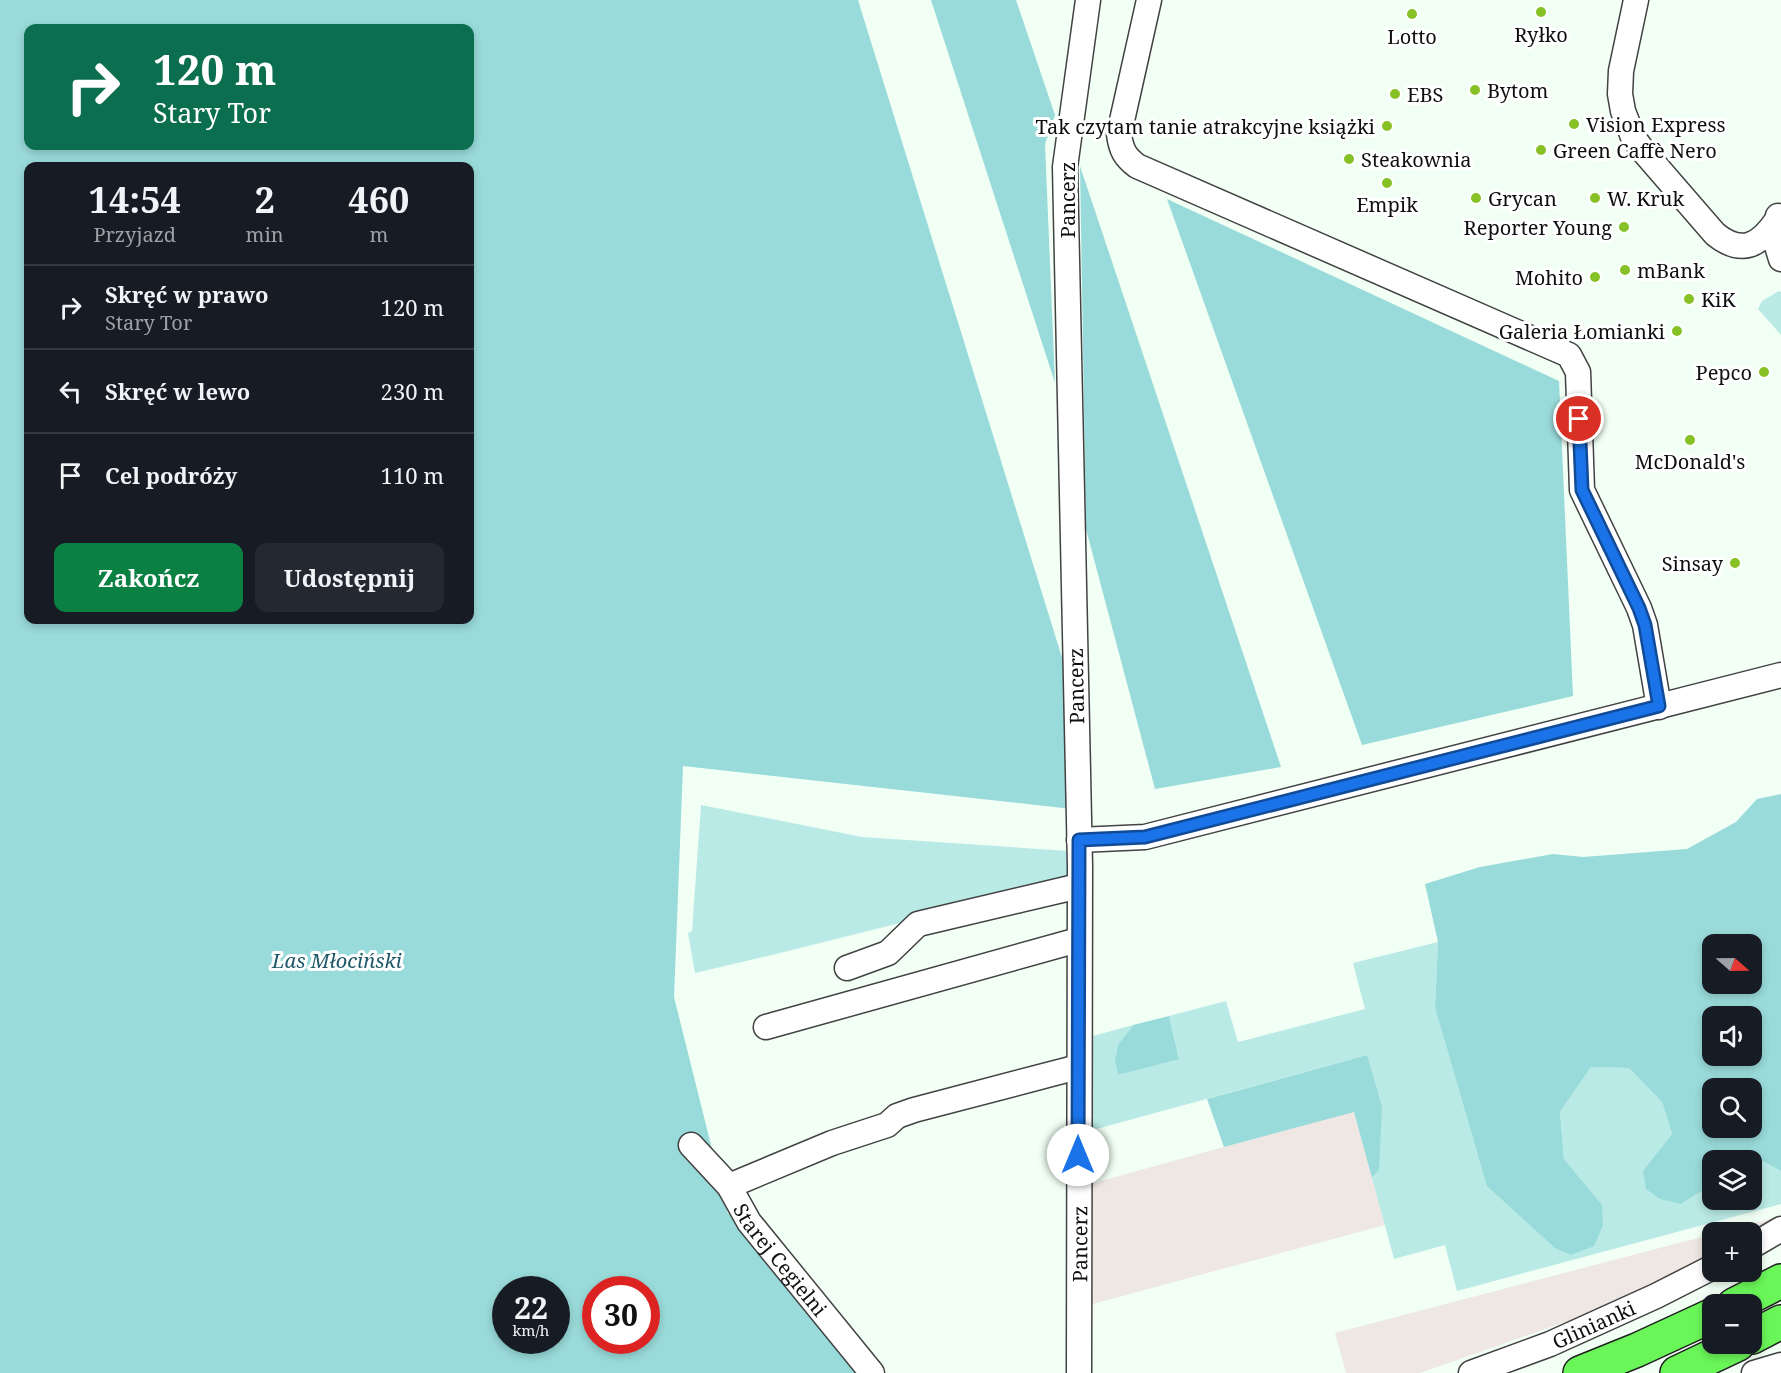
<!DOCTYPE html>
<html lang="pl">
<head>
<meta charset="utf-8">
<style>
  body { margin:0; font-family:"Noto Serif",serif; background:#242831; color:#f1f3f6; height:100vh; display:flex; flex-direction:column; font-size:22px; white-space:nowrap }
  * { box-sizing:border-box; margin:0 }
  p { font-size:20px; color:#9ea1a6 }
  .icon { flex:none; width:33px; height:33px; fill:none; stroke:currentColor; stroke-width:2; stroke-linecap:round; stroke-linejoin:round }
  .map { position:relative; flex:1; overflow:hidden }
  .side { position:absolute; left:24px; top:162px; width:450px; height:462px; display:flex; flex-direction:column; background:#171b24; border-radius:12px; box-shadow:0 3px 9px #0003 }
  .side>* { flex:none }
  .guide { position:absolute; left:24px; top:24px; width:450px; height:126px; border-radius:12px; box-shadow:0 3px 9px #0003; background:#0b6e4f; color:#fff; overflow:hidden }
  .needle { width:39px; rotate:110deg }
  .controls { position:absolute; left:1702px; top:934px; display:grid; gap:12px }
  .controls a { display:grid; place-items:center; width:60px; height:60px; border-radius:12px; background:#171b24; box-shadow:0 3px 9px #0003; font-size:30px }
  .speed { position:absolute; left:492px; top:1276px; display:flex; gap:12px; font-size:30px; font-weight:700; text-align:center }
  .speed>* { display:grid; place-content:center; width:78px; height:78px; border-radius:50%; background:#171b24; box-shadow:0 3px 9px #0003; line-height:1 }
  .speed small { font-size:15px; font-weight:400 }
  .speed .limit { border:9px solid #d22; background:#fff; color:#111 }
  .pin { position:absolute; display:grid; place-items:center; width:51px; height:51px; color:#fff; margin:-26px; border:3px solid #fff; border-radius:50%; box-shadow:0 2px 6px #0007 }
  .me { position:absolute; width:66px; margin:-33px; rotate:0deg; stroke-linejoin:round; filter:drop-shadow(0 0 4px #0008) }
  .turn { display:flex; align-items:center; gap:21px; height:126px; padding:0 30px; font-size:27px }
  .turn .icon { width:78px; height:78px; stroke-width:2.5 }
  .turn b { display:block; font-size:42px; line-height:51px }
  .eta { display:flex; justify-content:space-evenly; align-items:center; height:102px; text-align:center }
  .eta b { font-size:36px; font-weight:700; line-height:42px }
  .primary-button { display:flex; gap:12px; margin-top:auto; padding:12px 30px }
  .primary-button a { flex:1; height:69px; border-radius:12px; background:#0b8043; color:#fff; font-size:24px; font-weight:700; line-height:69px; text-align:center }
  .primary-button a+a { background:#242831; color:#f1f3f6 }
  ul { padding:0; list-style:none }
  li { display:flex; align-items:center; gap:18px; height:84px; padding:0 30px; border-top:2px solid #363941 }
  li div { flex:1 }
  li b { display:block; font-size:22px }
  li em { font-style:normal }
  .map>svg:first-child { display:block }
  .industrial { fill:#eee7e4 }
  .green { fill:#baeae6 }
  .forest { fill:#99dbda; fill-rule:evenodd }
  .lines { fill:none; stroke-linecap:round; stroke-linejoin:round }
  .minor-casing { stroke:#424242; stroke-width:27 }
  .highway-casing { stroke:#202020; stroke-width:36 }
  .minor { stroke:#fff; stroke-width:24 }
  .highway { stroke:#6af659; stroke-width:33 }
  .route-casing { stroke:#114b97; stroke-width:15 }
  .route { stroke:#1a73e8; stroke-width:10 }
  .poi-dot { fill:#86c125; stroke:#fff; stroke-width:2 }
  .labels { text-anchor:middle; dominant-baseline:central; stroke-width:6; stroke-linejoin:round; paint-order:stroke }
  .poi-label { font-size:20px; fill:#0f0f0f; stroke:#fff; text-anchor:start }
  .street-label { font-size:20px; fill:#0f0f0f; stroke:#fff }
  .park-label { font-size:20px; font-style:italic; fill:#1e5868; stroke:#fff }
</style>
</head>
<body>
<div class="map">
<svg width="1781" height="1373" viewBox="0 0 1781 1373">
  <rect width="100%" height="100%" fill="#f1fff4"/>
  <path class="industrial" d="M 1354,1111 L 1385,1225 L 1089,1305 L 1090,1184 Z
    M 1781,1216 L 1781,1218 L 1752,1233 L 1716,1233 Z
    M 1713,1234 L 1713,1254 L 1588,1314 L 1420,1373 L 1346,1373 L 1335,1333 Z"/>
  <path class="green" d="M 1779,291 L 1781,292 L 1781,335 L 1758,309 L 1762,301 Z
    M 701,805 L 862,837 L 1069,851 L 1068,881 L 772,955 L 695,973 L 688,933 L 692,931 Z
    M 1438,942 L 1435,1007 L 1602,1205 L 1564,1159 L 1560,1112 L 1591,1067 L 1629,1068 L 1662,1102 L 1672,1134 L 1644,1171 L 1681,1204 L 1713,1184 L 1713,1200 L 1752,1200 L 1752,1161 L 1749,1161 L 1755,1157 L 1781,1171 L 1781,1204 L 1457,1291 L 1445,1245 L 1394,1259 L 1372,1178 L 1379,1170 L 1367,1055 L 1089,1131 L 1087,1044 L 1093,1036 L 1133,1025 C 1119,1043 1112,1052 1118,1075 L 1179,1058 L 1169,1016 L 1226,1001 L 1238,1042 L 1365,1009 L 1353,963 Z"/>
  <path class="forest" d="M 0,0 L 858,0 L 1064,664 L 1072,809 L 683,766 L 674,997 L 728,1213 L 860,1373 L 0,1373 ZM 28,28 L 470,28 L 470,146 L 28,146 ZM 28,166 L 470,166 L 470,620 L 28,620 ZM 506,1290 L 556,1290 L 556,1341 L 506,1341 ZM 596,1290 L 646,1290 L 646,1341 L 596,1341 Z
    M 931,0 L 1016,0 L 1055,115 L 1045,144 L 1055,383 Z
    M 1080,166 L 1281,767 L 1155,789 L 1086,529 Z
    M 1167,199 L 1559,381 L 1573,696 L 1362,745 Z
    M 1781,794 L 1781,1171 L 1755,1157 L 1749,1161 L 1713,1161 L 1713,1184 L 1681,1204 L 1660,1199 L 1646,1189 L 1643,1171 L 1672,1134 L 1662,1102 L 1629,1068 L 1591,1067 L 1560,1112 L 1564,1159 L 1602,1205 L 1603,1225 L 1594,1246 L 1571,1255 L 1555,1248 L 1487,1186 L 1435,1007 L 1438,942 L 1425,884 L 1480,867 L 1553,854 L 1583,857 L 1687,849 L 1736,822 L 1757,799 ZM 1713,945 L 1752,945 L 1752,984 L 1713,984 ZM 1713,1017 L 1752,1017 L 1752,1056 L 1713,1056 ZM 1713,1089 L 1752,1089 L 1752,1128 L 1713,1128 Z
    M 1169,1016 L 1179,1059 L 1118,1075 L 1115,1061 L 1118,1045 L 1133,1025 Z
    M 1367,1055 L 1382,1107 L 1379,1170 L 1372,1178 L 1354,1112 L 1224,1147 L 1207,1099 Z"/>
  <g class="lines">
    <g class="minor-casing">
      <g id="minor">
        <path d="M 1149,0 L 1119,134 C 1121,150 1125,157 1137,166 L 1569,355 L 1578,372 L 1582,490 L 1639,608 L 1645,625 L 1659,707"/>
        <path d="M 1636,0 L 1621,71 L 1620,94 L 1623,111 L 1633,137 L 1644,152 L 1715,234 C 1742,256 1760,245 1777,220"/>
        <path d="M 1778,216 L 1777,246 L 1781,259"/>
        <path d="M 1079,840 L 1145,837 L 1781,675"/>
        <path d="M 847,968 L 888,953 L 918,924 L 1079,886"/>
        <path d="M 766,1027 L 1078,940"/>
        <path id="s1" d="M 691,1145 L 729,1186 L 749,1222 L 872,1373"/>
        <path d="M 729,1186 L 832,1143 L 887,1125 L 897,1116 L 914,1110 L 1078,1067"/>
        <path d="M 1752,1246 L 1781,1229"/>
        <path id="s2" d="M 1079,1373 L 1080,866 L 1065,167 L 1088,0"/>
        <path id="s3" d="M 1471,1373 L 1550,1344 L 1656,1296 L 1713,1267"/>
        <path d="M 1754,1373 L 1781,1365"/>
      </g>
    </g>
    <g class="highway-casing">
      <path id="highway" d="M 1734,1305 L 1781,1281
        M 1752,1337 L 1781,1322
        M 1580,1373 L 1637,1350 L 1713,1315
        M 1677,1373 L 1738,1344"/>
    </g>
    <use href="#minor" class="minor"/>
    <use href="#highway" class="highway"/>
  </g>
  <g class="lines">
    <g class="route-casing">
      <path id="route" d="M 1078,1155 L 1079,840 L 1145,837 L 1659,706 L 1645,625 L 1639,608 L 1582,490 L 1579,419"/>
    </g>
    <use href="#route" class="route"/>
  </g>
  <g class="poi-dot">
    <circle cx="1541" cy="12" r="6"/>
    <circle cx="1412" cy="14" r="6"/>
    <circle cx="1475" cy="90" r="6"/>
    <circle cx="1395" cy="94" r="6"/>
    <circle cx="1574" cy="124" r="6"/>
    <circle cx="1387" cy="126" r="6"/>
    <circle cx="1541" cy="150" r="6"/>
    <circle cx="1349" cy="159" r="6"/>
    <circle cx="1387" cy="183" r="6"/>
    <circle cx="1476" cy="198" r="6"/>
    <circle cx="1595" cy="198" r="6"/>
    <circle cx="1624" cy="227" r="6"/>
    <circle cx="1625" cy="270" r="6"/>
    <circle cx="1595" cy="277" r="6"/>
    <circle cx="1689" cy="299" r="6"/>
    <circle cx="1677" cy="331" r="6"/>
    <circle cx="1764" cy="372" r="6"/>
    <circle cx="1690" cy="440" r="6"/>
    <circle cx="1735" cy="563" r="6"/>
  </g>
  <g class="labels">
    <g class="poi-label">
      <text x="1541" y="34" text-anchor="middle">Ryłko</text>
      <text x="1412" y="36" text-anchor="middle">Lotto</text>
      <text x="1487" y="90">Bytom</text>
      <text x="1407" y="94">EBS</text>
      <text x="1586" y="124">Vision Express</text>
      <text x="1375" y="126" text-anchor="end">Tak czytam tanie atrakcyjne książki</text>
      <text x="1553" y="150">Green Caffè Nero</text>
      <text x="1361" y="159">Steakownia</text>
      <text x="1488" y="198">Grycan</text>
      <text x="1607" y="198">W. Kruk</text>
      <text x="1387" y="204" text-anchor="middle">Empik</text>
      <text x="1612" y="227" text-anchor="end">Reporter Young</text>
      <text x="1637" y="270">mBank</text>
      <text x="1583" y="277" text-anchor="end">Mohito</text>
      <text x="1701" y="299">KiK</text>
      <text x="1665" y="331" text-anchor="end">Galeria Łomianki</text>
      <text x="1752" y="372" text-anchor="end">Pepco</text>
      <text x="1690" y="461" text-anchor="middle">McDonald's</text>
      <text x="1723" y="563" text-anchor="end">Sinsay</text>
    </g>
    <g class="street-label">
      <text transform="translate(1067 200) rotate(-90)">Pancerz</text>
      <text transform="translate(1076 686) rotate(-91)">Pancerz</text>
      <text stroke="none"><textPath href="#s2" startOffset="129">Pancerz</textPath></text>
      <text stroke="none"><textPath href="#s1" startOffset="146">Starej Cegielni</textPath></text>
      <text stroke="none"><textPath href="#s3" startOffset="132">Glinianki</textPath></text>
    </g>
    <g class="park-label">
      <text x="337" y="960">Las Młociński</text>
    </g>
  </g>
</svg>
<div class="controls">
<a><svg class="needle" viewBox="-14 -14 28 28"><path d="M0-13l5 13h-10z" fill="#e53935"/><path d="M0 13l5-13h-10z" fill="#9ea1a6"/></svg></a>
<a><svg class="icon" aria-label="sound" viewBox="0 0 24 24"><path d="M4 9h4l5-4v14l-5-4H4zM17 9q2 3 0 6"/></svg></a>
<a><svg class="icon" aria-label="search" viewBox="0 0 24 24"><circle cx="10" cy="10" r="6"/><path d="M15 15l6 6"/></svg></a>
<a><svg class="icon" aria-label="layers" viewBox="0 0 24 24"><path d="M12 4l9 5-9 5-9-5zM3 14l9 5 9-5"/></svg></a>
<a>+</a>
<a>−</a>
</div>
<div class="speed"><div>22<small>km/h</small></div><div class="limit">30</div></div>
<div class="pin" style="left:1579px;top:419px;background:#d93025"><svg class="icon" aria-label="arrive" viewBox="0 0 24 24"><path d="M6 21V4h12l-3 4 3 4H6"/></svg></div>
<svg class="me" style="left:1078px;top:1155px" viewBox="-20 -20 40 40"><circle r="19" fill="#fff"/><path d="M0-13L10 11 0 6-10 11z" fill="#1a73e8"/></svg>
<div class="guide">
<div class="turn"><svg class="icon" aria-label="right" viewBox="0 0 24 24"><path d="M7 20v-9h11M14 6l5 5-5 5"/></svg><div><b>120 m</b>Stary Tor</div></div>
</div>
<section class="side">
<div class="eta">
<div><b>14:54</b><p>Przyjazd</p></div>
<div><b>2</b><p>min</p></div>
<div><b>460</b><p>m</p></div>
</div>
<ul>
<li><svg class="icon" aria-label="right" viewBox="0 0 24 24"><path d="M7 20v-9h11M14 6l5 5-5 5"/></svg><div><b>Skręć w prawo</b><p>Stary Tor</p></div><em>120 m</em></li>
<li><svg class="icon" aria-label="left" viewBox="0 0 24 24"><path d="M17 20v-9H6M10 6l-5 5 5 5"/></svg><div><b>Skręć w lewo</b></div><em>230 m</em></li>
<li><svg class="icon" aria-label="arrive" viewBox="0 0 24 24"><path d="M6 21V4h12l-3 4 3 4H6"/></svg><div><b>Cel podróży</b></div><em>110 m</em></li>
</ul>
<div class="primary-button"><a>Zakończ</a><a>Udostępnij</a></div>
</section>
</div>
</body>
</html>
